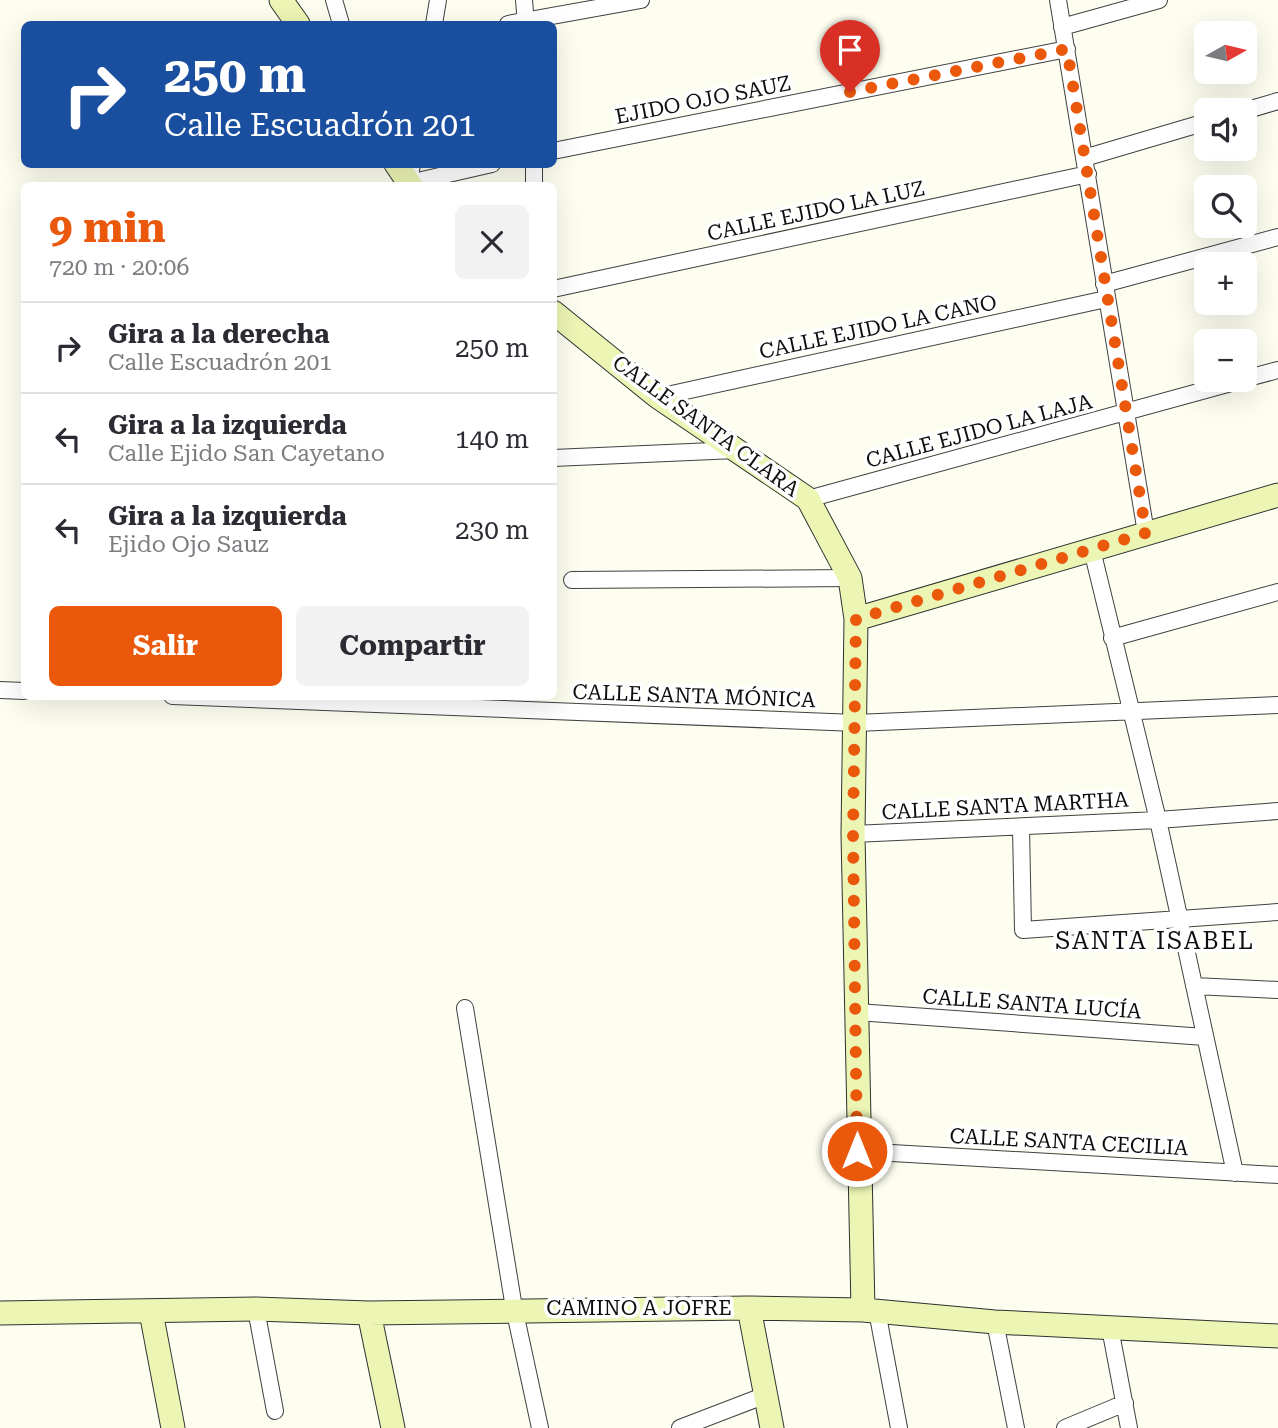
<!DOCTYPE html>
<html lang="es">
<head>
<meta charset="utf-8">
<style>
  body { margin:0; font-family:"Roboto Serif",serif; background:#f2f2f3; color:#2b2b33; height:100vh; display:flex; flex-direction:column; font-size:26px; white-space:nowrap }
  * { box-sizing:border-box; margin:0 }
  p { font-size:23px; color:#7c7c81 }
  .icon { flex:none; width:38px; height:38px; fill:none; stroke:currentColor; stroke-width:2; stroke-linecap:round; stroke-linejoin:round }
  .map { position:relative; flex:1; overflow:hidden }
  .details { position:absolute; left:21px; top:182px; width:536px; height:518px; display:flex; flex-direction:column; background:#fff; border-radius:10px; box-shadow:0 7px 28px #0002 }
  .details>* { flex:none }
  .guide { position:absolute; left:21px; top:21px; width:536px; height:147px; border-radius:10px; box-shadow:0 7px 28px #0002; background:#1a4fa0; color:#fff; overflow:hidden }
  .needle { width:46px; rotate:82deg }
  .controls { position:absolute; left:1194px; top:21px; display:grid; gap:14px }
  .controls a { display:grid; place-items:center; width:63px; height:63px; border-radius:10px; background:#fff; box-shadow:0 7px 28px #0002; font-size:35px }
  .pin { position:absolute; display:grid; place-items:center; width:60px; height:60px; color:#fff; margin:-72px -30px; border-radius:50% 50% 50% 0; rotate:-45deg; box-shadow:0 0 7px #0007 }
  .pin .icon { rotate:45deg }
  .me { position:absolute; width:77px; margin:-38px; rotate:0deg; stroke-linejoin:round; filter:drop-shadow(0 0 5px #0008) }
  .turn { display:flex; align-items:center; gap:24px; height:147px; padding:0 28px; font-size:32px }
  .turn .icon { width:91px; height:91px; stroke-width:2.5 }
  .turn b { display:block; font-size:49px; line-height:60px }
  .round { display:grid; place-items:center; flex:none; width:74px; height:74px; border-radius:10px; background:#f2f2f3 }
  .summary { display:flex; align-items:center; justify-content:space-between; height:119px; padding:0 28px }
  h1 { font-size:42px; font-weight:700; line-height:52px; color:#ea580c }
  .primary-button { display:flex; gap:14px; margin-top:auto; padding:14px 28px }
  .primary-button a { flex:1; height:80px; border-radius:10px; background:#ea580c; color:#fff; font-size:28px; font-weight:700; line-height:80px; text-align:center }
  .primary-button a+a { background:#f2f2f3; color:#2b2b33 }
  ul { padding:0; list-style:none }
  li { display:flex; align-items:center; gap:21px; height:91px; padding:0 28px; border-top:2px solid #e1e1e2 }
  li div { flex:1 }
  li b { display:block; font-size:26px }
  li em { font-style:normal }
  .map>svg:first-child { display:block }
  .lines { fill:none; stroke-linecap:round; stroke-linejoin:round }
  .street-casing { stroke:#414141; stroke-width:18 }
  .secondary-casing { stroke:#303030; stroke-width:25 }
  .street { stroke:#fff; stroke-width:16 }
  .secondary { stroke:#ecf5b4; stroke-width:23 }
  .route { stroke:#ea580c; stroke-width:12; stroke-dasharray:0 21.6 }
  .labels { text-anchor:middle; dominant-baseline:central; stroke-width:7; stroke-linejoin:round; paint-order:stroke }
  .street-label { font-size:21px; fill:#0e0e0e; stroke:#fff }
  .quarter-label { font-size:24px; letter-spacing:2px; fill:#0e0e0e; stroke:#fff }
</style>
</head>
<body>
<div class="map">
<svg width="1278" height="1428" viewBox="0 0 1278 1428">
  <rect width="100%" height="100%" fill="#fdfdf0"/>
  <g class="lines">
    <g class="street-casing">
      <path id="street" d="M 334,0 L 341,24
        M 524,0 L 526,24
        M 1058,0 L 1146,533
        M 434,24 L 438,0
        M 508,24 L 641,0
        M 1062,27 L 1159,0
        M 1244,111 L 1278,101
        M 553,151 L 1067,49
        M 1084,158 L 1206,122
        M 412,164 L 409,183 L 492,164
        M 534,186 L 534,164
        M 1104,284 L 1278,237
        M 553,289 L 1088,174
        M 1244,379 L 1278,370
        M 658,397 L 1106,299
        M 553,458 L 736,450
        M 808,499 L 1242,380
        M 1092,550 L 1158,820 L 1235,1173
        M 572,580 L 850,578
        M 1112,638 L 1278,592
        M 0,690 L 24,691
        M 172,696 L 856,723 L 1278,705
        M 1021,827 L 1023,930 L 1278,912
        M 853,834 L 1158,820 L 1278,811
        M 1194,986 L 1278,990
        M 465,1008 L 514,1308 L 540,1428
        M 857,1012 L 1205,1037
        M 857,1151 L 1278,1175
        M 256,1309 L 275,1411
        M 877,1311 L 899,1428
        M 995,1322 L 1016,1428
        M 1110,1328 L 1129,1428
        M 680,1428 L 766,1395
        M 1065,1428 L 1125,1403"/>
    </g>
    <g class="secondary-casing">
      <path id="secondary" d="M 281,0 L 298,24
        M 396,164 L 411,186
        M 553,312 L 658,397 L 808,499 L 850,578 L 856,619 L 853,834 L 863,1310
        M 856,619 L 1278,495
        M 749,1308 L 772,1428
        M 151,1312 L 173,1428
        M 0,1313 L 256,1309 L 369,1313 L 749,1308 L 863,1310 L 995,1322 L 1278,1336
        M 369,1313 L 393,1428"/>
    </g>
    <use href="#street" class="street"/>
    <use href="#secondary" class="secondary"/>
  </g>
  <g class="lines">
    <path class="route" d="M 850,92 L 1067,49 L 1146,533 L 856,619 L 853,834 L 857,1151"/>
  </g>
  <g class="labels">
    <g class="street-label">
      <text transform="translate(703 100) rotate(-11)">EJIDO OJO SAUZ</text>
      <text transform="translate(816 211) rotate(-12)">CALLE EJIDO LA LUZ</text>
      <text transform="translate(878 327) rotate(-12)">CALLE EJIDO LA CANO</text>
      <text transform="translate(706 426) rotate(36)">CALLE SANTA CLARA</text>
      <text transform="translate(979 431) rotate(-15)">CALLE EJIDO LA LAJA</text>
      <text transform="translate(694 696) rotate(2)">CALLE SANTA MÓNICA</text>
      <text transform="translate(1005 806) rotate(-3)">CALLE SANTA MARTHA</text>
      <text transform="translate(1032 1004) rotate(4)">CALLE SANTA LUCÍA</text>
      <text transform="translate(1069 1142) rotate(3)">CALLE SANTA CECILIA</text>
      <text x="639" y="1308">CAMINO A JOFRE</text>
    </g>
    <g class="quarter-label">
      <text x="1155" y="941">SANTA ISABEL</text>
    </g>
  </g>
</svg>
<div class="controls">
<a><svg class="needle" viewBox="-14 -14 28 28"><path d="M0-13l5 13h-10z" fill="#e53935"/><path d="M0 13l5-13h-10z" fill="#7c7c81"/></svg></a>
<a><svg class="icon" aria-label="sound" viewBox="0 0 24 24"><path d="M4 9h4l5-4v14l-5-4H4zM17 9q2 3 0 6"/></svg></a>
<a><svg class="icon" aria-label="search" viewBox="0 0 24 24"><circle cx="10" cy="10" r="6"/><path d="M15 15l6 6"/></svg></a>
<a>+</a>
<a>−</a>
</div>
<div class="pin" style="left:850px;top:92px;background:#d93025"><svg class="icon" aria-label="arrive" viewBox="0 0 24 24"><path d="M6 21V4h12l-3 4 3 4H6"/></svg></div>
<svg class="me" style="left:857px;top:1151px" viewBox="-20 -20 40 40"><circle r="17" fill="#ea580c" stroke="#fff" stroke-width="3"/><path d="M0-11L8 9 0 5-8 9z" fill="#fff"/></svg>
<div class="guide">
<div class="turn"><svg class="icon" aria-label="right" viewBox="0 0 24 24"><path d="M7 20v-9h11M14 6l5 5-5 5"/></svg><div><b>250 m</b>Calle Escuadrón 201</div></div>
</div>
<section class="details">
<div class="summary"><div><h1>9 min</h1><p>720 m · 20:06</p></div><a class="round"><svg class="icon" aria-label="close" viewBox="0 0 24 24"><path d="M6 6l12 12M18 6L6 18"/></svg></a></div>
<ul>
<li><svg class="icon" aria-label="right" viewBox="0 0 24 24"><path d="M7 20v-9h11M14 6l5 5-5 5"/></svg><div><b>Gira a la derecha</b><p>Calle Escuadrón 201</p></div><em>250 m</em></li>
<li><svg class="icon" aria-label="left" viewBox="0 0 24 24"><path d="M17 20v-9H6M10 6l-5 5 5 5"/></svg><div><b>Gira a la izquierda</b><p>Calle Ejido San Cayetano</p></div><em>140 m</em></li>
<li><svg class="icon" aria-label="left" viewBox="0 0 24 24"><path d="M17 20v-9H6M10 6l-5 5 5 5"/></svg><div><b>Gira a la izquierda</b><p>Ejido Ojo Sauz</p></div><em>230 m</em></li>
</ul>
<div class="primary-button"><a>Salir</a><a>Compartir</a></div>
</section>
</div>
</body>
</html>
